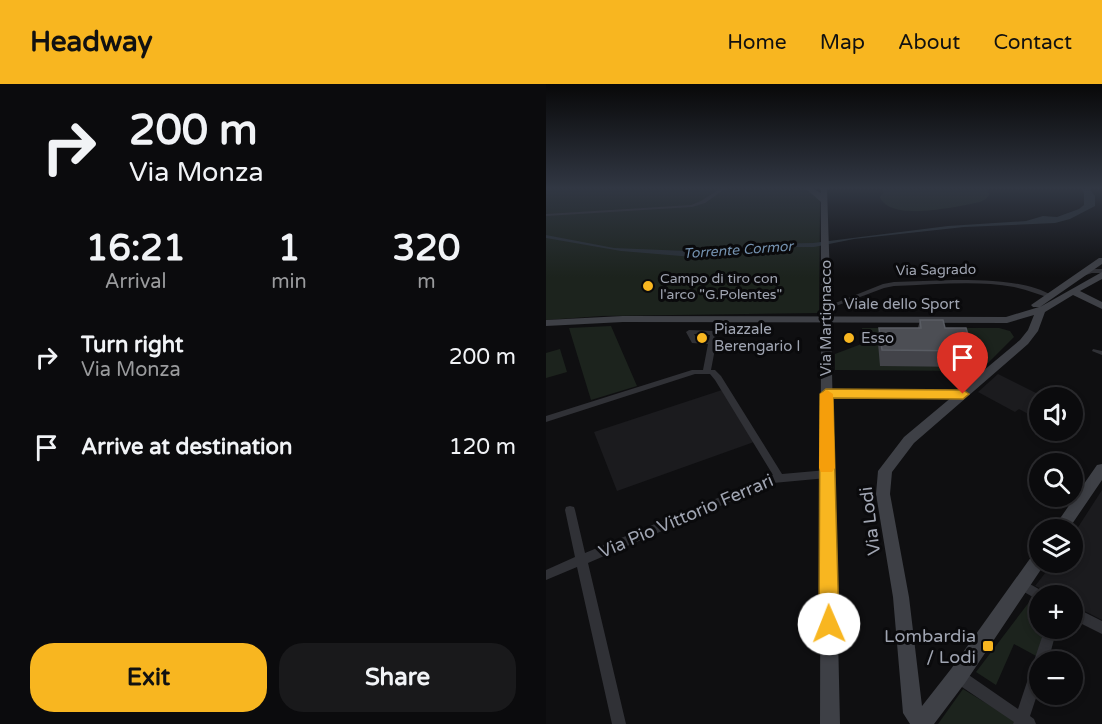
<!DOCTYPE html>
<html lang="en">
<head>
<meta charset="utf-8">
<style>
  body { margin:0; font-family:"Varela Round",sans-serif; background:#19191b; color:#f1f3f6; height:100vh; display:flex; flex-direction:column; font-size:22px; white-space:nowrap }
  * { box-sizing:border-box; margin:0 }
  p { font-size:20px; color:#9a9b9d }
  .icon { flex:none; width:33px; height:33px; fill:none; stroke:currentColor; stroke-width:2; stroke-linecap:round; stroke-linejoin:round }
  .map { position:relative; flex:1; overflow:hidden }
  .panel { display:flex; flex-direction:column; background:#0b0b0d; width:546px }
  .panel>* { flex:none }
  .guide { background:#0b0b0d; color:#f1f3f6; overflow:hidden }
  .tools { position:absolute; left:483px; top:303px; display:grid; gap:12px }
  .tools a { display:grid; place-items:center; width:54px; height:54px; border-radius:50%; background:#0b0b0d; box-shadow:0 3px 9px #0003,0 0 0 2px #2b2b2e; font-size:30px }
  .pin { position:absolute; display:grid; place-items:center; width:51px; height:51px; color:#fff; margin:-62px -26px; border-radius:50% 50% 50% 0; rotate:-45deg; box-shadow:0 0 6px #0007 }
  .pin .icon { rotate:45deg }
  .me { position:absolute; width:66px; margin:-33px; rotate:359deg; stroke-linejoin:round; filter:drop-shadow(0 0 4px #0008) }
  .turn { display:flex; align-items:center; gap:21px; height:126px; padding:0 30px; font-size:27px }
  .turn .icon { width:78px; height:78px; stroke-width:2.5 }
  .turn b { display:block; font-size:42px; line-height:51px }
  .eta { display:flex; justify-content:space-evenly; align-items:center; height:102px; text-align:center }
  .eta b { font-size:36px; font-weight:800; line-height:42px }
  .primary-button { display:flex; gap:12px; margin-top:auto; padding:12px 30px }
  .primary-button a { flex:1; height:69px; border-radius:24px; background:#f8b620; color:#111; font-size:24px; font-weight:800; line-height:69px; text-align:center }
  .primary-button a+a { background:#19191b; color:#f1f3f6 }
  ul { padding:0; list-style:none }
  li { display:flex; align-items:center; gap:18px; height:90px; padding:0 30px }
  li div { flex:1 }
  li b { display:block; font-size:22px }
  li em { font-style:normal }
  header { display:flex; align-items:center; gap:36px; box-sizing:border-box; height:84px; padding:0 30px; background:#f8b620; color:#111 }
  header strong { font-size:28px }
  nav { display:flex; gap:33px; margin-inline-start:auto; font-size:21px }
  main { display:flex; flex:1; min-height:0 }
  .map>svg:first-child { display:block }
  .built { fill:#1b1b1e }
  .green { fill:#1c231d }
  .water { fill:#282f36 }
  .lines { fill:none; stroke-linecap:round; stroke-linejoin:round }
  .street { fill:#303136; fill-rule:evenodd }
  .secondary { fill:#3e4046; fill-rule:evenodd }
  .secondary-bridge { stroke:#3e4046; stroke-width:9 }
  .wall { fill:#424349 }
  .building { fill:#4c4e54; stroke:#595c63; stroke-width:1.5 }
  .route { fill:#f8b620; stroke:#a17615; stroke-width:1.5 }
  .slow { fill:#f59e0b }
  .poi-dot { fill:#f8b620; stroke:#0a0a0c; stroke-width:2 }
  .labels { text-anchor:middle; dominant-baseline:central; stroke-width:6; stroke-linejoin:round; paint-order:stroke }
  .far-water-label { font-size:14px; font-style:italic; fill:#7492b0; stroke:#0a0a0c }
  .far-street-label { font-size:14px; fill:#a0a5b2; stroke:#0a0a0c }
  .far-poi-label { font-size:14px; fill:#a0a5b2; stroke:#0a0a0c; text-anchor:start }
  .street-label { font-size:15px; fill:#a0a5b2; stroke:#0a0a0c }
  .poi-label { font-size:15px; fill:#a0a5b2; stroke:#0a0a0c; text-anchor:start }
  .near-street-label { font-size:18px; fill:#a0a5b2; stroke:#0a0a0c }
  .near-poi-label { font-size:18px; fill:#a0a5b2; stroke:#0a0a0c; text-anchor:end }
</style>
</head>
<body>
<header>
<strong>Headway</strong>
<nav><a>Home</a><a>Map</a><a>About</a><a>Contact</a></nav>
</header>
<main>
<section class="panel">
<div class="guide">
<div class="turn"><svg class="icon" aria-label="right" viewBox="0 0 24 24"><path d="M7 20v-9h11M14 6l5 5-5 5"/></svg><div><b>200 m</b>Via Monza</div></div>
</div>
<div class="eta">
<div><b>16:21</b><p>Arrival</p></div>
<div><b>1</b><p>min</p></div>
<div><b>320</b><p>m</p></div>
</div>
<ul>
<li><svg class="icon" aria-label="right" viewBox="0 0 24 24"><path d="M7 20v-9h11M14 6l5 5-5 5"/></svg><div><b>Turn right</b><p>Via Monza</p></div><em>200 m</em></li>
<li><svg class="icon" aria-label="arrive" viewBox="0 0 24 24"><path d="M6 21V4h12l-3 4 3 4H6"/></svg><div><b>Arrive at destination</b></div><em>120 m</em></li>
</ul>
<div class="primary-button"><a>Exit</a><a>Share</a></div>
</section>
<div class="map">
<svg width="556" height="640" viewBox="0 0 556 640">
  <rect width="100%" height="100%" fill="#0f0f11"/>
  <path class="built" d="M 452,290 L 498,313 L 494,314 L 493,326 L 484,331 L 473,325 L 469,328 L 432,308 Z
    M 176,306 L 208,358 L 71,407 L 48,348 Z
    M 556,406 L 556,536 L 527,521 L 526,512 L 509,511 L 489,502 L 507,479 L 526,478 L 527,451 Z"/>
  <path class="green" d="M 0,104 L 262,105 L 274,116 L 273,229 L 56,232 L 0,236 Z
    M 334,104 L 439,104 L 444,110 L 440,115 L 434,118 C 413,122 344,139 334,113 L 338,107 Z
    M 65,242 L 91,302 L 45,316 L 23,244 Z
    M 316,244 L 453,244 L 464,247 L 468,253 L 434,287 L 289,286 L 289,270 L 318,259 Z
    M 14,265 L 21,288 L 0,294 L 0,269 Z
    M 487,513 L 493,516 L 494,544 L 501,545 L 492,573 L 468,560 L 450,601 L 430,588 Z
    M 417,605 L 471,638 L 470,640 L 392,640 Z"/>
  <path class="water" d="M 535,104 L 543,104 L 549,112 L 549,122 L 524,135 L 509,139 L 418,143 L 308,155 L 268,163 L 212,163 L 167,171 L 147,173 L 75,167 L 0,154 L 0,151 L 68,164 L 165,168 L 212,160 L 267,159 L 402,142 L 480,137 L 497,132 L 511,133 L 533,125 L 538,121 L 538,109 Z"/>
  <g class="lines">
    <path class="street" d="M 175,104 L 180,104 L 159,119 L 146,123 L 0,132 L 0,130 L 145,121 L 155,117 Z
      M 556,185 L 556,189 L 546,189 L 537,192 L 534,190 L 545,185 Z
      M 407,196 C 438,196 480,196 507,212 L 504,214 C 492,210 481,206 468,203 C 429,196 388,201 348,202 L 338,204 L 282,225 L 278,225 L 277,224 L 337,200 L 348,198 Z
      M 143,246 L 168,247 L 172,249 L 165,286 L 169,286 L 175,292 L 236,390 L 281,386 L 284,387 L 286,390 L 284,393 L 281,394 L 227,399 L 42,479 L 80,640 L 66,640 L 31,483 L 0,496 L 0,486 L 29,473 L 19,426 L 20,423 L 24,422 L 28,423 L 29,426 L 39,469 L 227,391 L 169,296 L 164,290 L 149,290 L 0,338 L 0,332 L 146,286 L 157,286 L 162,260 L 146,259 L 140,248 ZM 148,250 L 164,251 L 163,256 L 151,255 Z
      M 547,265 L 556,267 L 556,271 L 546,267 Z
      M 281,307 L 417,307 L 421,310 L 417,313 L 278,312 L 277,310 Z
      M 475,495 L 498,508 L 500,512 L 494,512 L 494,517 L 471,504 L 469,500 L 471,496 Z
      M 526,522 L 556,537 L 556,550 L 526,535 Z
      M 499,544 L 511,544 L 502,578 L 494,578 L 494,602 L 484,632 L 488,635 L 490,640 L 467,640 L 468,638 L 407,597 L 405,592 L 407,587 L 412,585 L 417,587 L 472,625 Z"/>
    <path class="secondary" d="M 259,104 L 266,104 L 275,109 L 275,104 L 281,104 L 285,227 L 280,230 L 275,227 L 275,118 Z
      M 553,174 L 556,174 L 556,180 L 494,223 L 556,188 L 556,195 L 534,207 L 556,218 L 556,225 L 527,211 L 499,228 L 492,247 L 482,260 L 368,359 L 346,388 L 344,410 L 363,513 L 376,622 L 405,585 L 488,469 L 494,467 L 494,478 L 500,478 L 419,599 L 388,640 L 364,640 L 357,629 L 347,513 L 330,410 L 332,387 L 358,353 L 474,256 L 482,246 L 488,231 L 461,239 L 77,238 L 0,242 L 0,236 L 77,232 L 460,233 L 493,223 L 487,223 L 485,221 Z
      M 280,241 L 285,244 L 294,640 L 274,640 L 275,244 Z
      M 556,380 L 556,396 L 522,446 L 506,446 L 551,381 Z"/>
    <path class="secondary-bridge" d="M 280,227 L 280,244"/>
  </g>
  <path class="wall" d="M 374,236 L 399,244 L 427,267 L 423,283 L 334,282 L 332,259 L 333,244 L 372,244 Z"/>
  <path class="building" d="M 374,236 L 397,236 L 399,244 L 420,244 L 427,267 L 336,266 L 333,244 L 375,244 Z"/>
  <linearGradient id="sky" x2="0" y2="1"><stop stop-color="#080809"/><stop offset="0.54" stop-color="#313743"/><stop offset="1" stop-color="#313743" stop-opacity="0"/></linearGradient>
  <rect width="556" height="193" fill="url(#sky)"/>
  <path class="route" d="M 280,305 L 417,306 L 423,310 L 417,315 L 287,314 L 293,540 L 290,547 L 283,550 L 276,547 L 273,540 L 274,310 Z"/>
  <path class="slow" d="M 281,306 L 287,310 L 289,384 L 286,388 L 275,388 L 273,384 L 274,310 Z"/>
  <g class="poi-dot">
    <circle cx="102" cy="202" r="6"/>
    <circle cx="156" cy="254" r="6"/>
    <circle cx="303" cy="254" r="6"/>
    <rect x="436" y="556" width="12" height="12" rx="3"/>
  </g>
  <g class="labels">
    <g class="far-water-label">
      <text transform="translate(192 166) rotate(-4)">Torrente Cormor</text>
    </g>
    <g class="far-street-label">
      <text transform="translate(390 186) rotate(-1)">Via Sagrado</text>
    </g>
    <g class="far-poi-label">
      <text x="114" y="194">Campo di tiro con<tspan x="114" dy="16">l'arco "G.Polentes"</tspan></text>
    </g>
    <g class="street-label">
      <text x="356" y="220">Viale dello Sport</text>
      <text transform="translate(280 234) rotate(-90)">Via Martignacco</text>
    </g>
    <g class="poi-label">
      <text x="168" y="245">Piazzale<tspan x="168" dy="17">Berengario I</tspan></text>
      <text x="315" y="254">Esso</text>
    </g>
    <g class="near-street-label">
      <text transform="translate(140 432) rotate(-23)">Via Pio Vittorio Ferrari</text>
      <text transform="translate(324 437) rotate(-97)">Via Lodi</text>
    </g>
    <g class="near-poi-label">
      <text x="430" y="552">Lombardia<tspan x="430" dy="21">/ Lodi</tspan></text>
    </g>
  </g>
</svg>
<div class="tools">
<a><svg class="icon" aria-label="sound" viewBox="0 0 24 24"><path d="M4 9h4l5-4v14l-5-4H4zM17 9q2 3 0 6"/></svg></a>
<a><svg class="icon" aria-label="search" viewBox="0 0 24 24"><circle cx="10" cy="10" r="6"/><path d="M15 15l6 6"/></svg></a>
<a><svg class="icon" aria-label="layers" viewBox="0 0 24 24"><path d="M12 4l9 5-9 5-9-5zM3 14l9 5 9-5"/></svg></a>
<a>+</a>
<a>−</a>
</div>
<div class="pin" style="left:417px;top:310px;background:#d93025"><svg class="icon" aria-label="arrive" viewBox="0 0 24 24"><path d="M6 21V4h12l-3 4 3 4H6"/></svg></div>
<svg class="me" style="left:283px;top:540px" viewBox="-20 -20 40 40"><circle r="19" fill="#fff"/><path d="M0-13L10 11 0 6-10 11z" fill="#f8b620"/></svg>
</div>
</main>
</body>
</html>
